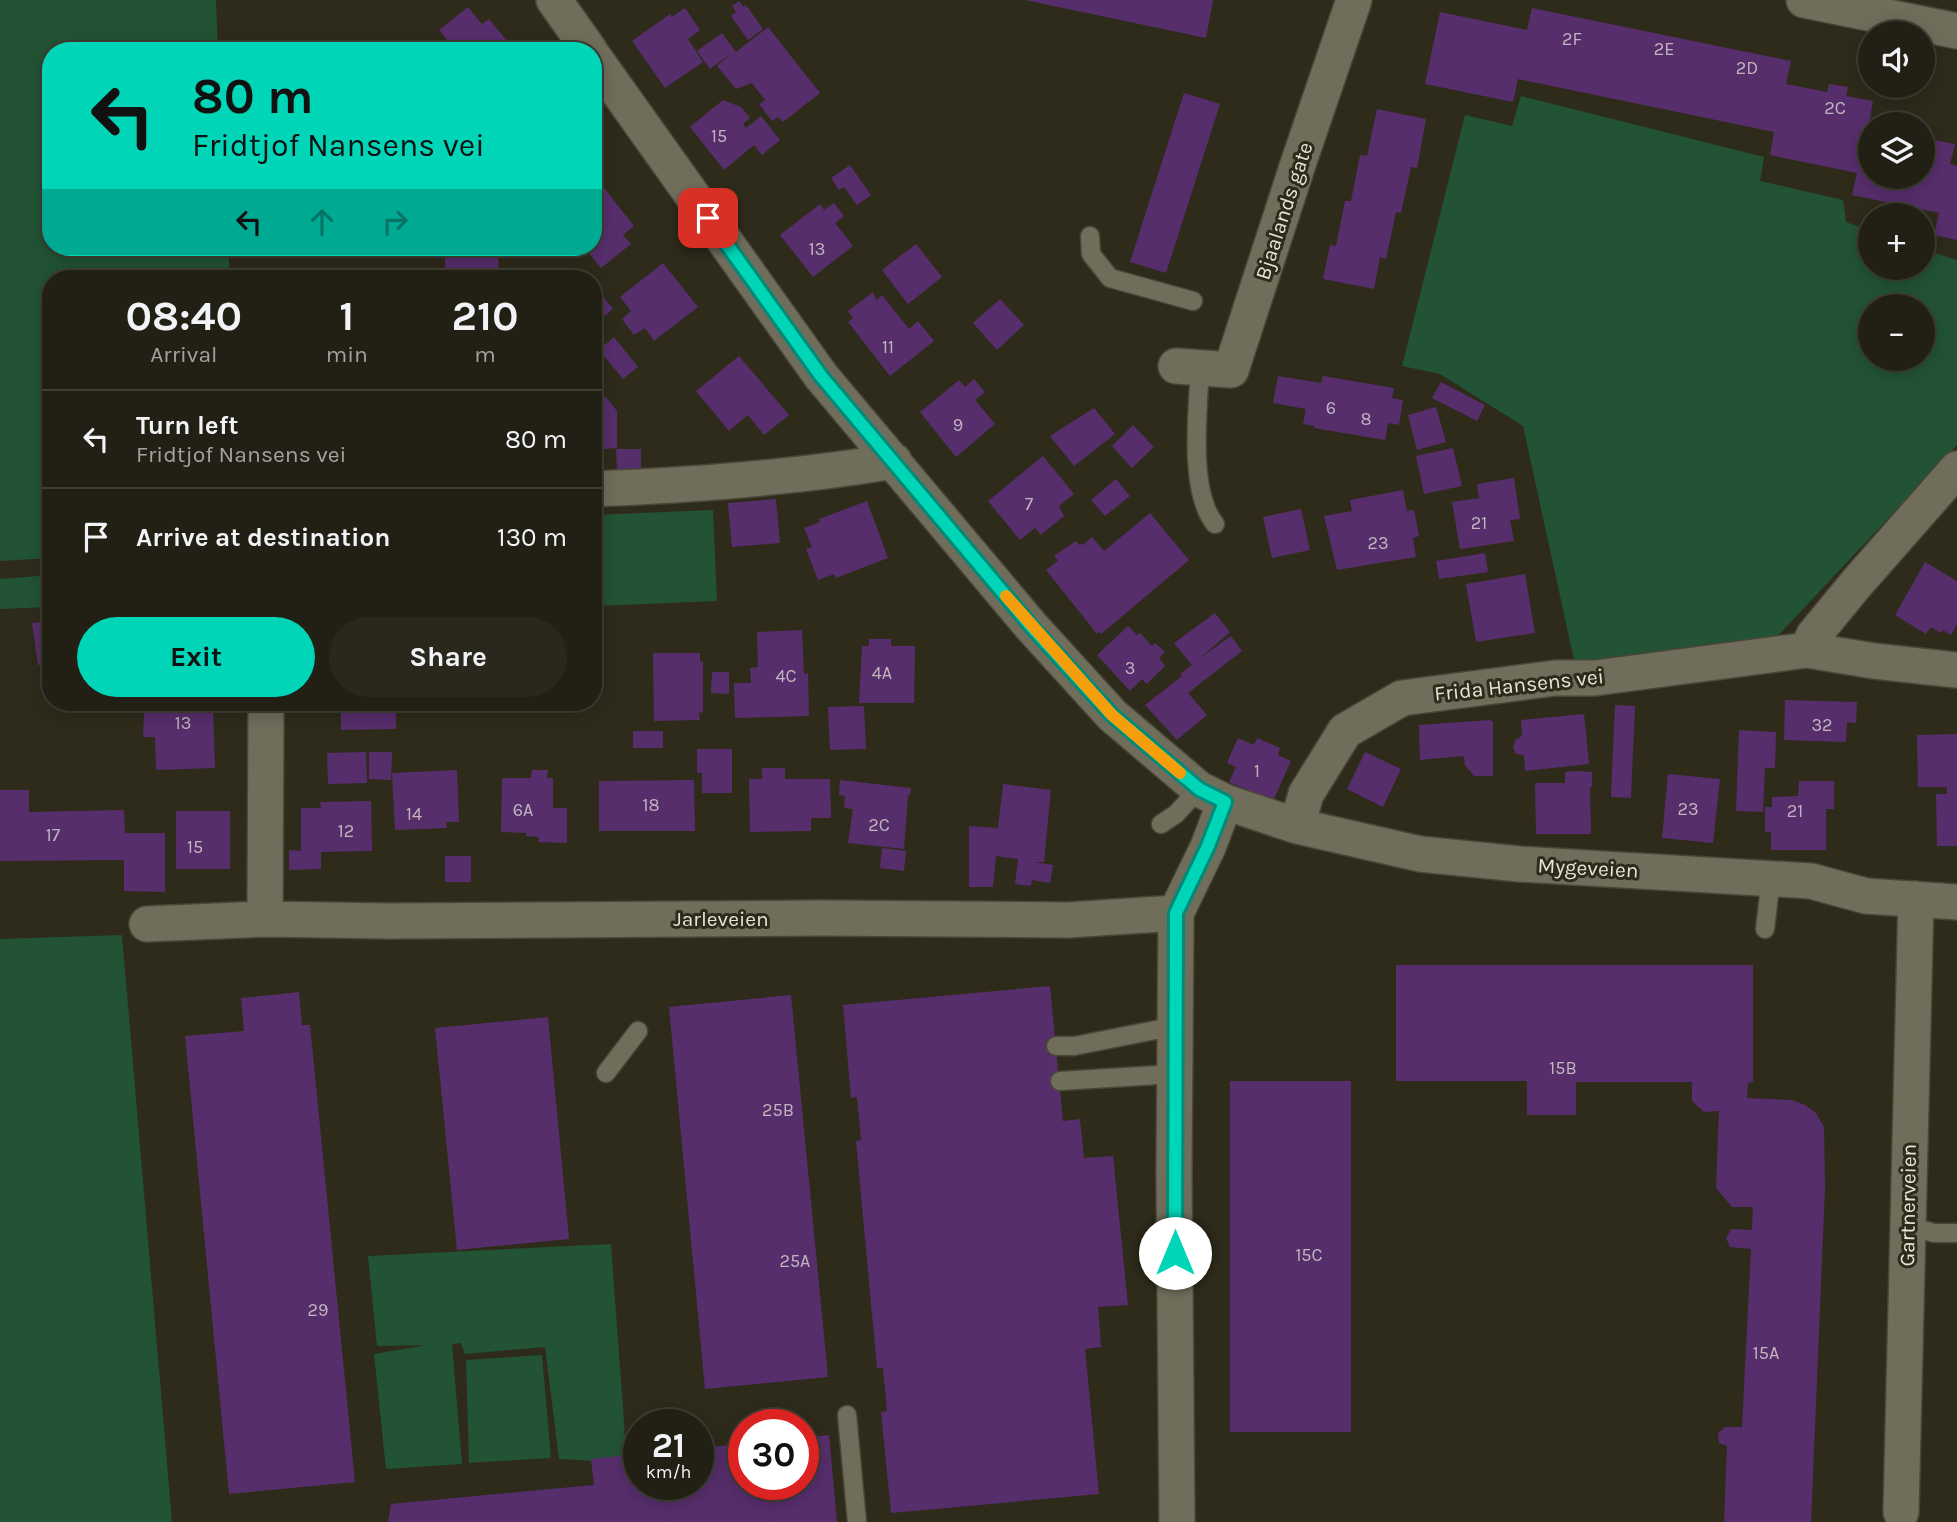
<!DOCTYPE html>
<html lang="en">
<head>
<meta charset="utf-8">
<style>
  body { margin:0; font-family:Karla,sans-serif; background:#2a281d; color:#f1f3f6; height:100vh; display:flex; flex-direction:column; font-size:26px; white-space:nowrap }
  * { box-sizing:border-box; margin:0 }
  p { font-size:23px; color:#a2a3a0 }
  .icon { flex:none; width:38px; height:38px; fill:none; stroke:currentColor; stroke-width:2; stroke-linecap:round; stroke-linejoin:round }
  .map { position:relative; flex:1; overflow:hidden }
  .panel { position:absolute; left:42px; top:270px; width:560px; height:441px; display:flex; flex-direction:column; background:#222014; border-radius:28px; box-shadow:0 4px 18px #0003,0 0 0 2px #3f3e34 }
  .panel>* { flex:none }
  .guide { position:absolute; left:42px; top:42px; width:560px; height:214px; border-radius:28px; box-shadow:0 4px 18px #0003,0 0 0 2px #3f3e34; background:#00d5b7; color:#111; overflow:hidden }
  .controls { position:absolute; left:1858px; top:21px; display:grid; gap:14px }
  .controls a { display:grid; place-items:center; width:77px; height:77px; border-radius:50%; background:#222014; box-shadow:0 4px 18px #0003,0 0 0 2px #3f3e34; font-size:35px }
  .speed { position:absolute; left:623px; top:1409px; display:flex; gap:14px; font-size:35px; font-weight:700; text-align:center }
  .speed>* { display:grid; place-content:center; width:91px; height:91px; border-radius:50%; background:#222014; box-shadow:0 4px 18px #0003,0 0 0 2px #3f3e34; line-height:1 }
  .speed small { font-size:18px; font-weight:400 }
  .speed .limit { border:10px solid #d22; background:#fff; color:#111 }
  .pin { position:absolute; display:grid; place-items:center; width:60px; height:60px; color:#fff; margin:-30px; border-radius:14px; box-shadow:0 4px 10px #0006 }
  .me { position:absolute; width:77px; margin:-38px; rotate:0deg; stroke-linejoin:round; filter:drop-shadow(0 0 5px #0008) }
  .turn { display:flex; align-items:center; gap:24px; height:147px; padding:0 35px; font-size:32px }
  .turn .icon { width:91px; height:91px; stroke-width:2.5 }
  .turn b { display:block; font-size:49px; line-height:60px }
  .lanes { display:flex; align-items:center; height:66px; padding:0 35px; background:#0003; justify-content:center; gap:35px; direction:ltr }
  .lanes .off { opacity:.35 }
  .eta { display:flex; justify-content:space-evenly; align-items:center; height:119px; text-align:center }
  .eta b { font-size:42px; font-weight:700; line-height:49px }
  .action { display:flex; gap:14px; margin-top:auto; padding:14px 35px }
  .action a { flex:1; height:80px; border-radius:42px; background:#00d5b7; color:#111; font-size:28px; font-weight:700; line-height:80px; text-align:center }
  .action a+a { background:#2a281d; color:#f1f3f6 }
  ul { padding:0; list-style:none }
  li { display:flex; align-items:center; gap:21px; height:98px; padding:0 35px; border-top:2px solid #3f3e34 }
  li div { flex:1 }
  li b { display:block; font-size:26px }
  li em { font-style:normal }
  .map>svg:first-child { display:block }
  .green { fill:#225334; fill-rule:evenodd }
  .building { fill:#572e6c }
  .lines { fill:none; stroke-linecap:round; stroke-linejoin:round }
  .service-casing { stroke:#494638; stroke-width:21 }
  .minor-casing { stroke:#494638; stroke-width:38 }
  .service { stroke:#716d5b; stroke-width:18 }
  .minor { stroke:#716d5b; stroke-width:35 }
  .route-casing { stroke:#008a77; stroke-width:18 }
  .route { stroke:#00d5b7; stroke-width:12 }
  .slow { stroke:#f59e0b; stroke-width:12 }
  .labels { text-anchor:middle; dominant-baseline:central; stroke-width:6; stroke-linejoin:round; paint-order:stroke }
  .number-label { font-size:18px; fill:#c2b6be }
  .street-label { font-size:21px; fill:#e6e4da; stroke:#2e2b1b }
</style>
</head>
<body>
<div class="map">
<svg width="1957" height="1522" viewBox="0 0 1957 1522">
  <rect width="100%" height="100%" fill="#2e2b1b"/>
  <path class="green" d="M 0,0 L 216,0 L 218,51 L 51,51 L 51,247 L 228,247 L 230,278 L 51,278 L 51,558 L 0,561 Z
    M 1521,96 L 1764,157 L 1760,181 L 1843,200 L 1846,222 L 1871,231 L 1871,268 L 1923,268 L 1923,249 L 1957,260 L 1957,445 L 1773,641 L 1593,662 L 1574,660 L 1523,426 L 1440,374 L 1402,366 L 1465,115 L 1512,126 ZM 1871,306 L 1923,306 L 1923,359 L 1871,359 Z
    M 713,510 L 717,601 L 597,606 L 593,515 Z
    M 51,575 L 51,607 L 0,609 L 0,579 Z
    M 122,935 L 172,1522 L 0,1522 L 0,939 Z
    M 611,1244 L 627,1463 L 559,1459 L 545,1347 L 465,1354 L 461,1343 L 452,1344 L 462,1464 L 386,1469 L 374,1354 L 427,1345 L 377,1346 L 368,1256 Z
    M 542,1355 L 551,1458 L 469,1463 L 466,1360 Z"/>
  <path class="building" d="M 1025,0 L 1213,0 L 1206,38 Z
    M 739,1 L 743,7 L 746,5 L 763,29 L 748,40 L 731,16 L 736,12 L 732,6 Z
    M 468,7 L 482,24 L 489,19 L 509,43 L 500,51 L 436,51 L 435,49 L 447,39 L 439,30 Z
    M 685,8 L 700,30 L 688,39 L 703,62 L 665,88 L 632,41 L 670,14 L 672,17 Z
    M 1532,8 L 1791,61 L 1786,84 L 1827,92 L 1829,84 L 1848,87 L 1846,96 L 1873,101 L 1869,124 L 1871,124 L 1871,177 L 1923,177 L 1923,127 L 1931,129 L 1929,139 L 1955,144 L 1950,164 L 1957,166 L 1957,240 L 1934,235 L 1939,213 L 1852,195 L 1857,173 L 1770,155 L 1774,132 L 1518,79 L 1513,102 L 1425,84 L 1440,12 L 1527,30 Z
    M 768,27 L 820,93 L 783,122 L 778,117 L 772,121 L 759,104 L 765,100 L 752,83 L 736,89 L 717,66 L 732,53 L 710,69 L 697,51 L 722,33 L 736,52 Z
    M 1184,93 L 1220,104 L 1166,273 L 1130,262 Z
    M 723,100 L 741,107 L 750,118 L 743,124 L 746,128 L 761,116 L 780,140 L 762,155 L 754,145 L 724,170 L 690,127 Z
    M 1377,109 L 1426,119 L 1417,168 L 1411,167 L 1401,213 L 1396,212 L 1386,259 L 1380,257 L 1374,289 L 1323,279 L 1330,245 L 1336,246 L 1345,201 L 1351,201 L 1360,155 L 1367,156 Z
    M 850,165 L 871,195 L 857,205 L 844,187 L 839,190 L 831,178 Z
    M 601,184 L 634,226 L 623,235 L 631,244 L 601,268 L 584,247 L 577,252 L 573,247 L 593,247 L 593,191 Z
    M 834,203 L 844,216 L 835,223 L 853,246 L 813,277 L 780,235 L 820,204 L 824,210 Z
    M 916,244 L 942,277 L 908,304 L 882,270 Z
    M 445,247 L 492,247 L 492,253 L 498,252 L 499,278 L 445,278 Z
    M 663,263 L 698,307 L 654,341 L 645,328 L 634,335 L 622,319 L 631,311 L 620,297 Z
    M 403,275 L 403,278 L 348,278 L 348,276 Z
    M 873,292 L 876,300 L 882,295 L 909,329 L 918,321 L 934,341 L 890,376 L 848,322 L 853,318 L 848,311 Z
    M 601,294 L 613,309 L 593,326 L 593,301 Z
    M 1000,299 L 1024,325 L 997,350 L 973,323 Z
    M 614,337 L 638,367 L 623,379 L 599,350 Z
    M 739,356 L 789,415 L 764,435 L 748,415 L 729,431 L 696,391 Z
    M 1278,376 L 1321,383 L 1323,376 L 1394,388 L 1392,398 L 1403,400 L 1399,425 L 1388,423 L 1385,440 L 1314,428 L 1314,426 L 1303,424 L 1306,409 L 1273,403 Z
    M 974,379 L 985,392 L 975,400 L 995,424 L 956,457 L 920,412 L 959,380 L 965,387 Z
    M 1441,382 L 1485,405 L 1477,421 L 1432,398 Z
    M 593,397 L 606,397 L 617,411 L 617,448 L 593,450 Z
    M 1436,407 L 1446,442 L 1417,450 L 1408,415 Z
    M 1094,408 L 1115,434 L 1074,466 L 1050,436 Z
    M 1133,425 L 1154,447 L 1132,468 L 1112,446 Z
    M 1453,448 L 1462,486 L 1424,494 L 1416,456 Z
    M 616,449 L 641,449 L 641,469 L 617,470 Z
    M 1043,456 L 1074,494 L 1059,506 L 1064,516 L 1041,535 L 1035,528 L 1020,540 L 988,501 Z
    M 1514,478 L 1520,519 L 1510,520 L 1514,541 L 1460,549 L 1452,502 L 1479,498 L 1477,484 Z
    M 1116,479 L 1130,496 L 1105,516 L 1091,500 Z
    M 1403,490 L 1407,511 L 1414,510 L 1419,536 L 1413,538 L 1416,557 L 1337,570 L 1324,516 L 1352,511 L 1350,500 Z
    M 776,499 L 780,543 L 732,547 L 728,503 Z
    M 867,501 L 888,558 L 836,578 L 834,574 L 818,580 L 806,549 L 812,547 L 804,528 L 820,522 L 819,519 Z
    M 1301,509 L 1310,550 L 1272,558 L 1263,517 Z
    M 1150,513 L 1189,560 L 1101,634 L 1099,632 L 1097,634 L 1046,570 L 1058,561 L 1054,556 L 1076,541 L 1079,545 L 1082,544 L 1083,545 L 1092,537 L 1104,551 Z
    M 1485,553 L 1488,572 L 1439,579 L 1436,561 Z
    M 1925,562 L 1957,581 L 1957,624 L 1951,635 L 1943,630 L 1941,633 L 1931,627 L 1926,634 L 1895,615 Z
    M 1525,574 L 1535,633 L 1476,642 L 1466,584 Z
    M 1215,613 L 1230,632 L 1199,659 L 1231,636 L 1242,651 L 1188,693 L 1207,715 L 1177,740 L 1145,705 L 1182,676 L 1180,674 L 1192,665 L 1174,643 Z
    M 51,621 L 51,663 L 38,665 L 32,623 Z
    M 1128,626 L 1137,635 L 1140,633 L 1152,646 L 1155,643 L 1165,652 L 1159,658 L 1165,666 L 1147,684 L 1142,679 L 1130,691 L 1097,655 Z
    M 802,630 L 804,674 L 808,673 L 809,716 L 735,718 L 734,683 L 751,683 L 750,668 L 758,667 L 757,632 Z
    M 869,639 L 891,639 L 891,646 L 915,646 L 914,703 L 859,703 L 862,646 L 869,646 Z
    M 653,653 L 700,653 L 700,662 L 703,661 L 703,713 L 699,712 L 700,720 L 654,721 Z
    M 712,672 L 729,672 L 729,694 L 711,693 Z
    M 1785,700 L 1857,702 L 1856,723 L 1847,722 L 1846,742 L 1784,740 Z
    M 341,702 L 404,702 L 404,707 L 396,707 L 396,729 L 341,730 Z
    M 1615,705 L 1635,706 L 1631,798 L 1611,797 Z
    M 864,706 L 866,749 L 830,750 L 828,707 Z
    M 213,709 L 215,768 L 156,770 L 155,737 L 143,737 L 144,711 Z
    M 1584,714 L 1589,764 L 1525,771 L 1524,755 L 1516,754 L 1513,747 L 1516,739 L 1522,736 L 1521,720 Z
    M 1490,720 L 1493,722 L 1493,776 L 1474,776 L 1465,765 L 1464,756 L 1420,760 L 1419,725 Z
    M 1739,730 L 1776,732 L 1775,768 L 1765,768 L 1763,812 L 1736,811 Z
    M 633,731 L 663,731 L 663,748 L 633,748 Z
    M 1957,734 L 1957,846 L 1937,846 L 1936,794 L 1947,794 L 1947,787 L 1918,787 L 1917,735 Z
    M 1238,738 L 1254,745 L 1257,738 L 1280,748 L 1278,755 L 1291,761 L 1273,801 L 1229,782 L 1236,767 L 1227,763 Z
    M 697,749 L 732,749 L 732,793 L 702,793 L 702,773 L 697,773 Z
    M 366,752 L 367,783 L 328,784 L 327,753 Z
    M 369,752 L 392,752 L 391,780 L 369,779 Z
    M 1365,752 L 1401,769 L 1383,807 L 1347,789 Z
    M 762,768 L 785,768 L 785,779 L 830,779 L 831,818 L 811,818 L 811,831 L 750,832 L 749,779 L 762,779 Z
    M 457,770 L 459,822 L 446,822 L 447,828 L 395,830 L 392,773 Z
    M 532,770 L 548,770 L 547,778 L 553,778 L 553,808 L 567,808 L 567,843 L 538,842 L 539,837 L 526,836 L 526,833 L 501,832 L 502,778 L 531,778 Z
    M 1577,771 L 1592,772 L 1592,787 L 1590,787 L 1591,834 L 1536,834 L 1535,783 L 1565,783 L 1565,772 Z
    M 1668,774 L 1720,779 L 1713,843 L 1662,838 Z
    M 694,780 L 695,831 L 599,831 L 599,781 Z
    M 840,780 L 911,788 L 910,795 L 908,795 L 904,849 L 848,843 L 853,809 L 844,808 L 845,796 L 839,795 Z
    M 1799,781 L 1834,781 L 1834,809 L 1826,809 L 1826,850 L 1771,850 L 1771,832 L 1765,832 L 1765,807 L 1772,807 L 1772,797 L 1798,796 Z
    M 1003,784 L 1051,790 L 1044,862 L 1034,862 L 1053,865 L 1050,883 L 1032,880 L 1031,886 L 1015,884 L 1018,859 L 996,856 L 993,887 L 969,887 L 969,826 L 998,828 Z
    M 0,790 L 29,790 L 29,812 L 124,810 L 125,833 L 165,833 L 165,892 L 124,891 L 124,860 L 0,861 Z
    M 371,801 L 372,851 L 321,852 L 321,869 L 289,870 L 289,850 L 301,851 L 301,808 L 321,808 L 320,802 Z
    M 176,811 L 230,811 L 230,869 L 176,869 Z
    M 882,848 L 906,851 L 904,871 L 880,868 Z
    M 445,856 L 471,856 L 471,882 L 445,882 Z
    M 1396,965 L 1753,965 L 1753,1082 L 1748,1083 L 1747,1098 L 1792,1100 L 1805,1105 L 1816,1113 L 1824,1127 L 1825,1187 L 1811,1522 L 1724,1522 L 1727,1446 L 1719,1443 L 1718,1433 L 1725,1427 L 1742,1427 L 1751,1249 L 1730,1247 L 1726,1238 L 1731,1229 L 1752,1230 L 1753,1207 L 1732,1207 L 1716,1188 L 1719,1111 L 1704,1112 L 1692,1101 L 1692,1082 L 1576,1082 L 1576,1115 L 1527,1115 L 1527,1081 L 1396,1081 Z
    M 1050,986 L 1063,1121 L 1080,1119 L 1084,1158 L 1113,1156 L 1128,1305 L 1098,1307 L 1101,1347 L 1085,1349 L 1099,1494 L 891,1513 L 881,1412 L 887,1411 L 883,1368 L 877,1368 L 856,1141 L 861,1140 L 857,1097 L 851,1098 L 843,1005 Z
    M 299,992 L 302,1025 L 310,1025 L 355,1482 L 229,1494 L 185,1036 L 244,1031 L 241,998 Z
    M 791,995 L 828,1377 L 705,1389 L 669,1007 Z
    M 548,1017 L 569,1239 L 457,1250 L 435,1028 Z
    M 1230,1081 L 1351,1081 L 1351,1432 L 1230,1432 Z
    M 829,1435 L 837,1522 L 388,1522 L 391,1504 L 594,1485 L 591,1459 L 639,1454 L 639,1484 L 698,1484 L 698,1448 L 744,1444 L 744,1484 L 803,1484 L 803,1438 Z"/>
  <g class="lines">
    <g class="service-casing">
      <path id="service" d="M 1090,236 L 1091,254 L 1110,278 L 1193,301
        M 1200,368 C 1198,409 1188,491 1215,524
        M 1161,824 L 1176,814 L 1199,789
        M 1765,929 L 1771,878
        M 1056,1046 L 1074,1046 L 1176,1026
        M 606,1073 L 638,1031
        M 1060,1081 L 1174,1074
        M 1908,1226 L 1934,1233 L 1957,1233
        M 847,1415 L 857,1522"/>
    </g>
    <g class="minor-casing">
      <path id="minor" d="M 554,0 L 590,51
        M 1804,0 L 1957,31
        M 593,56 L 821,376 L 1031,626 L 1112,715 L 1199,789 L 1225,802 L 1297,826 L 1420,854 L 1519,864 L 1811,881 L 1866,896 L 1957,902
        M 1176,366 L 1231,370 L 1298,164 L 1354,0
        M 593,489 C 694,485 794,478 894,461
        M 1807,650 L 1814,635 L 1856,584 L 1957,469
        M 1297,826 L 1306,794 L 1345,731 L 1402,698 L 1555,678 L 1595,678 L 1807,650 L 1874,661 L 1957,670
        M 265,919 L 266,702
        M 147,924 L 265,919 L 388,921 L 821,918 L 1068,920 L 1176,913
        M 1901,1512 L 1916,899
        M 1177,1522 L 1174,1175 L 1176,913 L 1208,847 L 1225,802"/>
    </g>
    <use href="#service" class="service"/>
    <use href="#minor" class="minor"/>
  </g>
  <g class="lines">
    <g class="route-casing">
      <path id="route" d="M 708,218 L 821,376 L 1031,626 L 1112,715 L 1199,789 L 1225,802 L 1208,846 L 1176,913 L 1175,1253"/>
    </g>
    <use href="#route" class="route"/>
    <path class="slow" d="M 1006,596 L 1112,715 L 1180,773"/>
  </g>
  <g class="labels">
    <g class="number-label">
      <text x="1572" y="39">2F</text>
      <text x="1664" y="49">2E</text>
      <text x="1747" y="68">2D</text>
      <text x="1835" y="108">2C</text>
      <text x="719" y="136">15</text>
      <text x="817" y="249">13</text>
      <text x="888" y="347">11</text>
      <text x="1331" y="408">6</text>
      <text x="1366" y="419">8</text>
      <text x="958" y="425">9</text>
      <text x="1029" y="504">7</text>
      <text x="1479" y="523">21</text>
      <text x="1378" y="543">23</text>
      <text x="1130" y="668">3</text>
      <text x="882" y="673">4A</text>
      <text x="786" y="676">4C</text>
      <text x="183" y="723">13</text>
      <text x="1822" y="725">32</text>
      <text x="1257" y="771">1</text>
      <text x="651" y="805">18</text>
      <text x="1688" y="809">23</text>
      <text x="523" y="810">6A</text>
      <text x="1795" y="811">21</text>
      <text x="414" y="814">14</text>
      <text x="879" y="825">2C</text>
      <text x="346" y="831">12</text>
      <text x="53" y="835">17</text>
      <text x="195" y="847">15</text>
      <text x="1563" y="1068">15B</text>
      <text x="778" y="1110">25B</text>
      <text x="1309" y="1255">15C</text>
      <text x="795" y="1261">25A</text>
      <text x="318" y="1310">29</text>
      <text x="1766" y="1353">15A</text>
    </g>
    <g class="street-label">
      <text transform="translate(1284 211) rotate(-72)">Bjaalands gate</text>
      <text transform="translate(1519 685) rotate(-6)">Frida Hansens vei</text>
      <text transform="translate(1588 868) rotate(3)">Mygeveien</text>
      <text x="721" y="919">Jarleveien</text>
      <text transform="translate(1908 1205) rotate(-89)">Gartnerveien</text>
    </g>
  </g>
</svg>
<div class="controls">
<a><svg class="icon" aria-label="sound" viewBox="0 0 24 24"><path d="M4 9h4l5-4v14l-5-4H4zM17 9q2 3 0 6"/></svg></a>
<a><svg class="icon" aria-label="layers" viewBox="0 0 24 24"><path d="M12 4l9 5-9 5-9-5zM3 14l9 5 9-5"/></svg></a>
<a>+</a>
<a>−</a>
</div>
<div class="speed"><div>21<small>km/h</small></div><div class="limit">30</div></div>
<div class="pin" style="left:708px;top:218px;background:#d93025"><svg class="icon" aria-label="arrive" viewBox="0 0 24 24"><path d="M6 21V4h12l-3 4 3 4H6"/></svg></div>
<svg class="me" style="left:1175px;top:1253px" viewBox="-20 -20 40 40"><circle r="19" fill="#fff"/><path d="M0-13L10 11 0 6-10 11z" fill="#00d5b7"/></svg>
<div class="guide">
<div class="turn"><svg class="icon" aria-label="left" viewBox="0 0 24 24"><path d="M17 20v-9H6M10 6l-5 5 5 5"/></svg><div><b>80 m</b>Fridtjof Nansens vei</div></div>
<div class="lanes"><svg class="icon" aria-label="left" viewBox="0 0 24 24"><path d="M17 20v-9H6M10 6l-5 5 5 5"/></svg><svg class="icon off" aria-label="ahead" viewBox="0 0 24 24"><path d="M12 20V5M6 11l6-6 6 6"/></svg><svg class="icon off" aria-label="right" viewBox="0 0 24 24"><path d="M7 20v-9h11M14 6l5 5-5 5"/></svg></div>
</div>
<section class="panel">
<div class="eta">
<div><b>08:40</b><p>Arrival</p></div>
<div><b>1</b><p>min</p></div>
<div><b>210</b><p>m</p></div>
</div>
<ul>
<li><svg class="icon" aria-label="left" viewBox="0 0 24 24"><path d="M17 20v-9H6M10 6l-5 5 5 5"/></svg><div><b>Turn left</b><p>Fridtjof Nansens vei</p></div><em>80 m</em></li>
<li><svg class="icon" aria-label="arrive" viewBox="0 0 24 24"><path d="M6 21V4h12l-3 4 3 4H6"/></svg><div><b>Arrive at destination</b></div><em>130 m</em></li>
</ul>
<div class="action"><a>Exit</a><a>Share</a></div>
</section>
</div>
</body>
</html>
